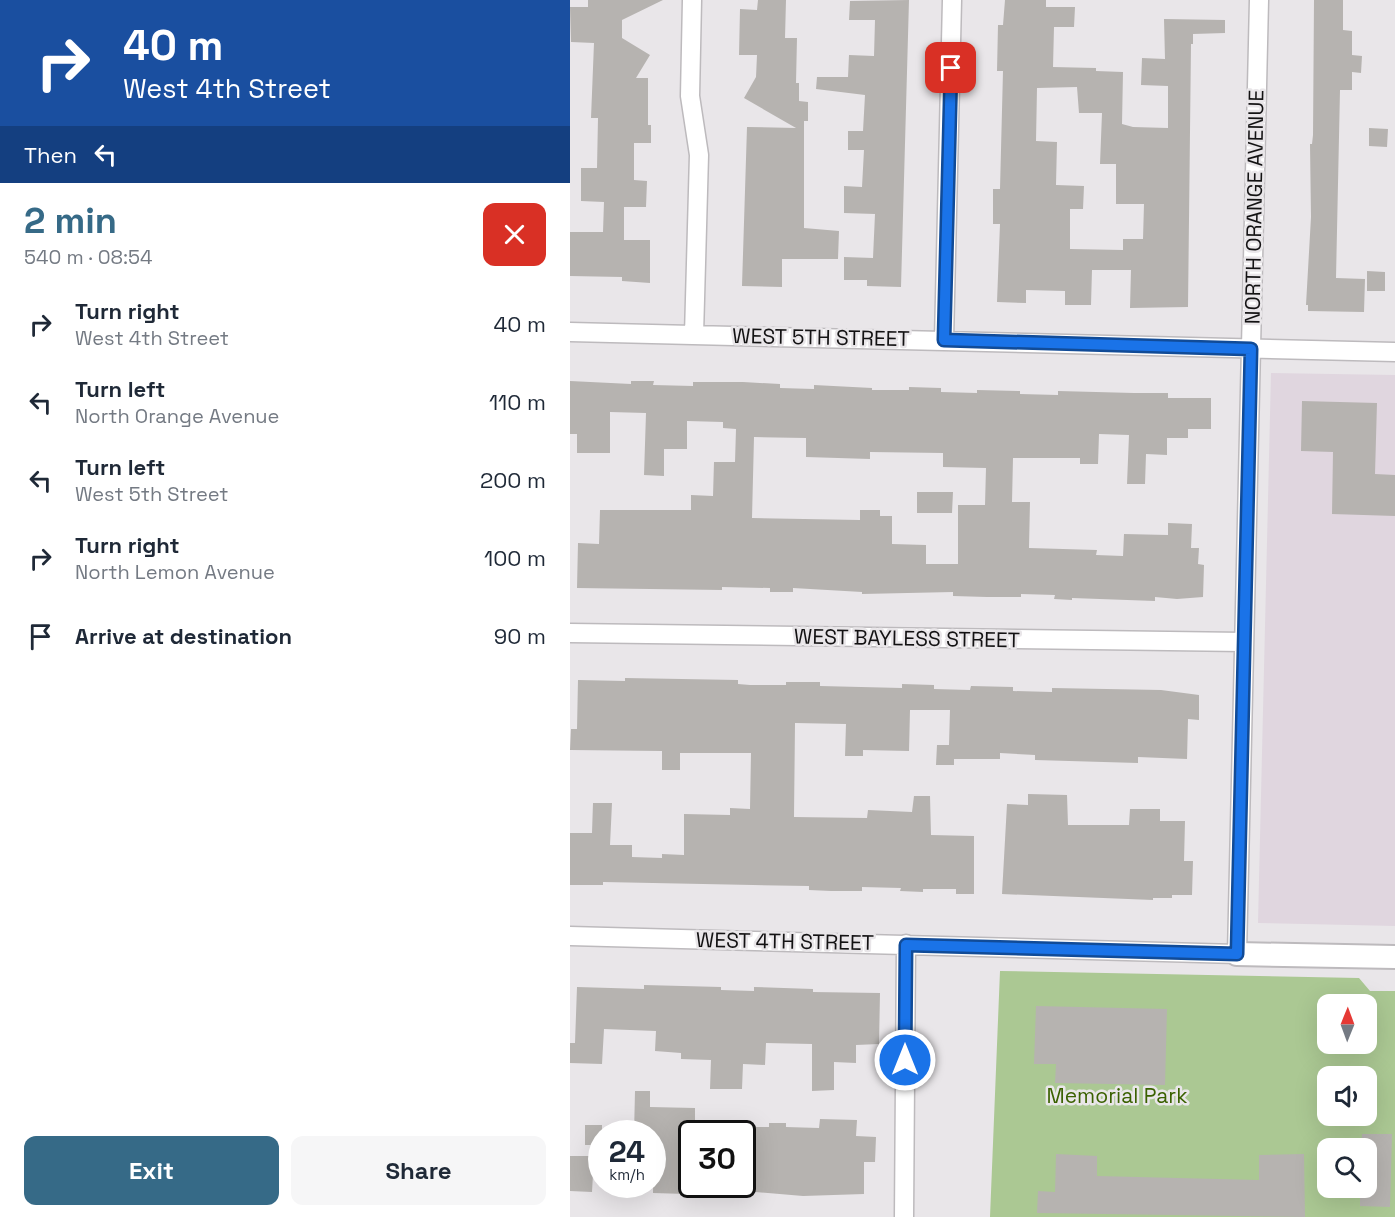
<!DOCTYPE html>
<html lang="en">
<head>
<meta charset="utf-8">
<style>
  body { margin:0; font-family:"Space Grotesk",sans-serif; background:#f6f6f7; color:#1f2937; height:100vh; display:flex; flex-direction:column; font-size:22px; white-space:nowrap }
  * { box-sizing:border-box; margin:0 }
  p { font-size:20px; color:#747a83 }
  .icon { flex:none; width:33px; height:33px; fill:none; stroke:currentColor; stroke-width:2; stroke-linecap:round; stroke-linejoin:round }
  .map { position:relative; flex:1; overflow:hidden }
  .sheet { display:flex; flex-direction:column; background:#fff; width:570px }
  .sheet>* { flex:none }
  .guide { background:#1a4fa0; color:#fff; overflow:hidden }
  .needle { width:39px; rotate:1deg }
  .controls { position:absolute; left:747px; top:994px; display:grid; gap:12px }
  .controls a { display:grid; place-items:center; width:60px; height:60px; border-radius:12px; background:#fff; box-shadow:0 6px 24px #0002; font-size:30px }
  .speed { position:absolute; left:18px; top:1120px; display:flex; gap:12px; font-size:30px; font-weight:700; text-align:center }
  .speed>* { display:grid; place-content:center; width:78px; height:78px; border-radius:50%; background:#fff; box-shadow:0 6px 24px #0002; line-height:1 }
  .speed small { font-size:15px; font-weight:400 }
  .speed .limit { border:3px solid #111; border-radius:9px; background:#fff; color:#111 }
  .pin { position:absolute; display:grid; place-items:center; width:51px; height:51px; color:#fff; margin:-26px; border-radius:12px; box-shadow:0 3px 9px #0006 }
  .me { position:absolute; width:66px; margin:-33px; rotate:0deg; stroke-linejoin:round; filter:drop-shadow(0 0 4px #0008) }
  .turn { display:flex; align-items:center; gap:21px; height:126px; padding:0 24px; font-size:27px }
  .turn .icon { width:78px; height:78px; stroke-width:2.5 }
  .turn b { display:block; font-size:42px; line-height:51px }
  .then { display:flex; align-items:center; height:57px; padding:0 24px; background:#0003; gap:12px; font-size:22px }
  .round { display:grid; place-items:center; flex:none; width:63px; height:63px; border-radius:12px; background:#f6f6f7 }
  .overview { display:flex; align-items:center; justify-content:space-between; height:102px; padding:0 24px }
  h1 { font-size:36px; font-weight:700; line-height:45px; color:#366a87 }
  .button { display:flex; gap:12px; margin-top:auto; padding:12px 24px }
  .button a { flex:1; height:69px; border-radius:12px; background:#366a87; color:#fff; font-size:24px; font-weight:700; line-height:69px; text-align:center }
  .button a+a { background:#f6f6f7; color:#1f2937 }
  ul { padding:0; list-style:none }
  li { display:flex; align-items:center; gap:18px; height:78px; padding:0 24px }
  li div { flex:1 }
  li b { display:block; font-size:22px }
  li em { font-style:normal }
  main { display:flex; flex:1; min-height:0 }
  .map>svg:first-child { display:block }
  .built { fill:#e0d6df }
  .green { fill:#abc893; fill-rule:evenodd }
  .building { fill:#b6b3b0; fill-rule:evenodd }
  .lines { fill:none; stroke-linecap:round; stroke-linejoin:round }
  .minor-casing { stroke:#bdbabd; stroke-width:21 }
  .tertiary-casing { stroke:#bdbabd; stroke-width:26 }
  .minor { stroke:#fff; stroke-width:18 }
  .tertiary { stroke:#fff; stroke-width:22 }
  .route-casing { stroke:#114b97; stroke-width:15 }
  .route { stroke:#1a73e8; stroke-width:10 }
  .labels { text-anchor:middle; dominant-baseline:central; stroke-width:5; stroke-linejoin:round; paint-order:stroke }
  .street-label { font-size:21px; fill:#131213; stroke:#e9e6e9 }
  .park-label { font-size:21px; fill:#3a6100; stroke:#e9e6e9 }
</style>
</head>
<body>
<main>
<section class="sheet">
<div class="guide">
<div class="turn"><svg class="icon" aria-label="right" viewBox="0 0 24 24"><path d="M7 20v-9h11M14 6l5 5-5 5"/></svg><div><b>40 m</b>West 4th Street</div></div>
<div class="then">Then<svg class="icon" aria-label="left" viewBox="0 0 24 24"><path d="M17 20v-9H6M10 6l-5 5 5 5"/></svg></div>
</div>
<div class="overview"><div><h1>2 min</h1><p>540 m · 08:54</p></div><a class="round" style="background:#d93025;color:#fff"><svg class="icon" aria-label="close" viewBox="0 0 24 24"><path d="M6 6l12 12M18 6L6 18"/></svg></a></div>
<ul>
<li><svg class="icon" aria-label="right" viewBox="0 0 24 24"><path d="M7 20v-9h11M14 6l5 5-5 5"/></svg><div><b>Turn right</b><p>West 4th Street</p></div><em>40 m</em></li>
<li><svg class="icon" aria-label="left" viewBox="0 0 24 24"><path d="M17 20v-9H6M10 6l-5 5 5 5"/></svg><div><b>Turn left</b><p>North Orange Avenue</p></div><em>110 m</em></li>
<li><svg class="icon" aria-label="left" viewBox="0 0 24 24"><path d="M17 20v-9H6M10 6l-5 5 5 5"/></svg><div><b>Turn left</b><p>West 5th Street</p></div><em>200 m</em></li>
<li><svg class="icon" aria-label="right" viewBox="0 0 24 24"><path d="M7 20v-9h11M14 6l5 5-5 5"/></svg><div><b>Turn right</b><p>North Lemon Avenue</p></div><em>100 m</em></li>
<li><svg class="icon" aria-label="arrive" viewBox="0 0 24 24"><path d="M6 21V4h12l-3 4 3 4H6"/></svg><div><b>Arrive at destination</b></div><em>90 m</em></li>
</ul>
<div class="button"><a>Exit</a><a>Share</a></div>
</section>
<div class="map">
<svg width="825" height="1217" viewBox="0 0 825 1217">
  <rect width="100%" height="100%" fill="#e9e6e9"/>
  <path class="built" d="M 701,373 L 825,375 L 825,926 L 688,923 Z"/>
  <path class="green" d="M 430,971 L 789,978 L 800,991 L 825,991 L 825,1217 L 420,1217 ZM 758,1005 L 796,1005 L 796,1044 L 758,1044 ZM 758,1077 L 796,1077 L 796,1116 L 758,1116 ZM 758,1149 L 796,1149 L 796,1188 L 758,1188 Z"/>
  <path class="building" d="M 18,0 L 93,0 L 52,20 L 52,38 L 80,55 L 66,78 L 78,78 L 78,125 L 81,125 L 81,143 L 64,143 L 64,180 L 77,181 L 76,207 L 54,207 L 54,240 L 80,240 L 80,283 L 52,281 L 52,277 L 0,276 L 0,232 L 33,232 L 34,202 L 11,201 L 11,168 L 27,168 L 28,118 L 21,118 L 24,43 L 1,42 L 0,7 L 18,7 Z
    M 188,0 L 216,0 L 215,38 L 227,38 L 226,83 L 229,83 L 229,101 L 238,102 L 238,121 L 234,121 L 234,228 L 269,231 L 268,259 L 212,259 L 212,287 L 172,286 L 177,127 L 226,128 L 174,98 L 186,77 L 187,55 L 169,55 L 170,9 L 187,10 Z
    M 339,0 L 331,287 L 297,286 L 297,280 L 274,280 L 274,257 L 303,258 L 305,214 L 274,213 L 274,186 L 292,187 L 294,150 L 278,150 L 278,131 L 293,131 L 295,95 L 246,89 L 247,77 L 278,77 L 279,55 L 304,56 L 305,20 L 279,20 L 280,1 Z
    M 435,0 L 476,0 L 476,7 L 505,7 L 504,27 L 484,27 L 483,67 L 526,68 L 526,71 L 553,72 L 552,124 L 563,127 L 598,128 L 598,86 L 571,85 L 572,58 L 595,59 L 594,19 L 655,20 L 655,33 L 623,34 L 623,44 L 621,44 L 618,307 L 560,308 L 561,270 L 522,270 L 521,305 L 495,305 L 495,291 L 456,290 L 456,303 L 427,302 L 430,224 L 423,224 L 423,189 L 430,189 L 433,71 L 427,71 L 428,25 L 433,25 ZM 507,87 L 509,113 L 532,113 L 530,164 L 546,164 L 546,204 L 574,204 L 573,239 L 553,239 L 553,250 L 500,249 L 500,209 L 513,209 L 514,186 L 486,185 L 487,142 L 466,141 L 467,88 Z
    M 744,0 L 773,0 L 773,30 L 782,31 L 782,55 L 792,56 L 791,73 L 782,72 L 782,90 L 770,90 L 766,278 L 795,279 L 794,312 L 738,311 L 738,305 L 736,305 L 741,217 L 740,144 L 742,144 L 743,135 Z
    M 799,128 L 818,129 L 817,147 L 799,146 Z
    M 797,271 L 815,272 L 815,291 L 797,291 Z
    M 0,381 L 61,384 L 61,381 L 84,381 L 83,385 L 123,386 L 123,382 L 173,382 L 210,384 L 210,388 L 244,389 L 244,385 L 302,388 L 302,390 L 339,390 L 339,387 L 371,388 L 371,392 L 407,393 L 407,390 L 450,391 L 450,394 L 488,395 L 488,391 L 564,393 L 598,393 L 598,398 L 641,398 L 641,429 L 618,429 L 618,438 L 597,438 L 597,455 L 576,454 L 575,484 L 557,484 L 559,435 L 529,434 L 528,464 L 510,464 L 510,458 L 443,458 L 442,502 L 460,502 L 459,548 L 527,550 L 526,555 L 553,556 L 554,534 L 598,535 L 598,523 L 622,524 L 621,548 L 629,548 L 628,564 L 634,565 L 633,597 L 607,599 L 585,597 L 585,601 L 502,598 L 502,600 L 484,599 L 485,595 L 451,594 L 451,597 L 417,597 L 383,596 L 383,592 L 292,594 L 292,592 L 223,588 L 223,592 L 200,592 L 200,588 L 152,587 L 152,590 L 7,588 L 8,543 L 29,544 L 30,510 L 121,510 L 121,495 L 143,496 L 144,462 L 165,462 L 166,429 L 153,428 L 153,422 L 117,421 L 117,449 L 94,449 L 94,476 L 74,475 L 76,413 L 40,412 L 40,453 L 7,453 L 7,434 L 0,434 ZM 184,437 L 236,438 L 236,457 L 300,459 L 300,452 L 373,453 L 373,467 L 416,468 L 415,505 L 388,505 L 388,564 L 356,564 L 356,545 L 322,544 L 322,516 L 310,516 L 310,510 L 290,510 L 290,520 L 182,518 Z
    M 732,401 L 807,403 L 805,474 L 825,475 L 825,516 L 762,514 L 763,452 L 731,451 Z
    M 347,492 L 383,492 L 382,513 L 347,513 Z
    M 55,678 L 168,680 L 168,684 L 180,685 L 216,685 L 216,682 L 250,682 L 250,686 L 332,688 L 332,684 L 364,685 L 364,689 L 400,690 L 401,686 L 443,687 L 443,691 L 482,692 L 482,688 L 591,690 L 629,695 L 629,720 L 618,719 L 617,759 L 568,757 L 568,763 L 465,760 L 465,755 L 430,753 L 430,759 L 384,759 L 384,765 L 366,765 L 367,745 L 379,745 L 380,710 L 340,710 L 339,751 L 293,750 L 293,756 L 275,756 L 276,724 L 225,723 L 224,817 L 297,818 L 298,810 L 342,812 L 344,796 L 360,796 L 361,835 L 404,836 L 404,894 L 386,894 L 386,889 L 353,889 L 353,892 L 330,891 L 331,888 L 292,887 L 292,891 L 261,891 L 239,890 L 239,886 L 183,885 L 33,882 L 33,885 L 0,885 L 0,833 L 22,833 L 23,803 L 42,803 L 40,845 L 62,845 L 62,857 L 92,858 L 92,854 L 114,855 L 114,814 L 160,815 L 160,808 L 180,809 L 181,753 L 110,753 L 110,770 L 92,770 L 92,751 L 0,750 L 1,729 L 7,729 L 8,680 L 55,681 Z
    M 458,794 L 497,795 L 498,825 L 559,825 L 560,809 L 590,809 L 590,821 L 615,821 L 614,861 L 623,861 L 622,895 L 602,895 L 602,898 L 583,898 L 583,900 L 432,894 L 437,804 L 458,805 Z
    M 74,985 L 151,987 L 151,990 L 184,991 L 184,987 L 243,989 L 243,992 L 310,993 L 309,1044 L 286,1045 L 286,1063 L 264,1062 L 264,1090 L 242,1091 L 242,1044 L 196,1043 L 195,1065 L 173,1064 L 172,1089 L 140,1089 L 141,1060 L 111,1059 L 111,1053 L 85,1051 L 86,1031 L 34,1029 L 32,1064 L 0,1063 L 0,1043 L 5,1043 L 7,987 L 74,989 Z
    M 466,1006 L 597,1009 L 595,1085 L 485,1083 L 486,1064 L 464,1064 Z
    M 65,1091 L 80,1091 L 80,1107 L 125,1108 L 125,1134 L 122,1134 L 122,1140 L 118,1140 L 116,1194 L 83,1193 L 84,1134 L 64,1134 Z
    M 250,1119 L 287,1120 L 286,1136 L 306,1137 L 305,1162 L 294,1162 L 294,1194 L 233,1196 L 174,1191 L 176,1127 L 199,1127 L 199,1123 L 216,1123 L 216,1127 L 249,1128 Z
    M 15,1125 L 32,1125 L 32,1145 L 15,1145 Z
    M 792,1134 L 822,1134 L 820,1207 L 790,1206 L 790,1188 L 796,1188 L 796,1149 L 791,1149 Z
    M 486,1154 L 527,1156 L 527,1176 L 689,1180 L 689,1155 L 734,1154 L 735,1217 L 467,1213 L 468,1191 L 485,1192 Z
    M 0,1156 L 24,1156 L 22,1192 L 0,1191 Z"/>
  <g class="lines">
    <g class="minor-casing">
      <path id="minor" d="M 122,0 L 120,96 L 129,155 L 124,335
        M 0,332 L 825,352
        M 374,340 L 382,0
        M 0,633 L 674,642
        M 0,936 L 667,954 L 689,0
        M 334,1217 L 336,944"/>
    </g>
    <g class="tertiary-casing">
      <path id="tertiary" d="M 667,954 L 825,957"/>
    </g>
    <use href="#minor" class="minor"/>
    <use href="#tertiary" class="tertiary"/>
  </g>
  <g class="lines">
    <g class="route-casing">
      <path id="route" d="M 335,1060 L 336,945 L 667,954 L 681,349 L 374,340 L 381,68"/>
    </g>
    <use href="#route" class="route"/>
  </g>
  <g class="labels">
    <g class="street-label">
      <text transform="translate(684 207) rotate(-89)">NORTH ORANGE AVENUE</text>
      <text transform="translate(251 337) rotate(1)">WEST 5TH STREET</text>
      <text transform="translate(337 638) rotate(1)">WEST BAYLESS STREET</text>
      <text transform="translate(215 941) rotate(1)">WEST 4TH STREET</text>
    </g>
    <g class="park-label">
      <text x="547" y="1095">Memorial Park</text>
    </g>
  </g>
</svg>
<div class="controls">
<a><svg class="needle" viewBox="-14 -14 28 28"><path d="M0-13l5 13h-10z" fill="#e53935"/><path d="M0 13l5-13h-10z" fill="#747a83"/></svg></a>
<a><svg class="icon" aria-label="sound" viewBox="0 0 24 24"><path d="M4 9h4l5-4v14l-5-4H4zM17 9q2 3 0 6"/></svg></a>
<a><svg class="icon" aria-label="search" viewBox="0 0 24 24"><circle cx="10" cy="10" r="6"/><path d="M15 15l6 6"/></svg></a>
</div>
<div class="speed"><div>24<small>km/h</small></div><div class="limit">30</div></div>
<div class="pin" style="left:381px;top:68px;background:#d93025"><svg class="icon" aria-label="arrive" viewBox="0 0 24 24"><path d="M6 21V4h12l-3 4 3 4H6"/></svg></div>
<svg class="me" style="left:335px;top:1060px" viewBox="-20 -20 40 40"><circle r="17" fill="#1a73e8" stroke="#fff" stroke-width="3"/><path d="M0-11L8 9 0 5-8 9z" fill="#fff"/></svg>
</div>
</main>
</body>
</html>
